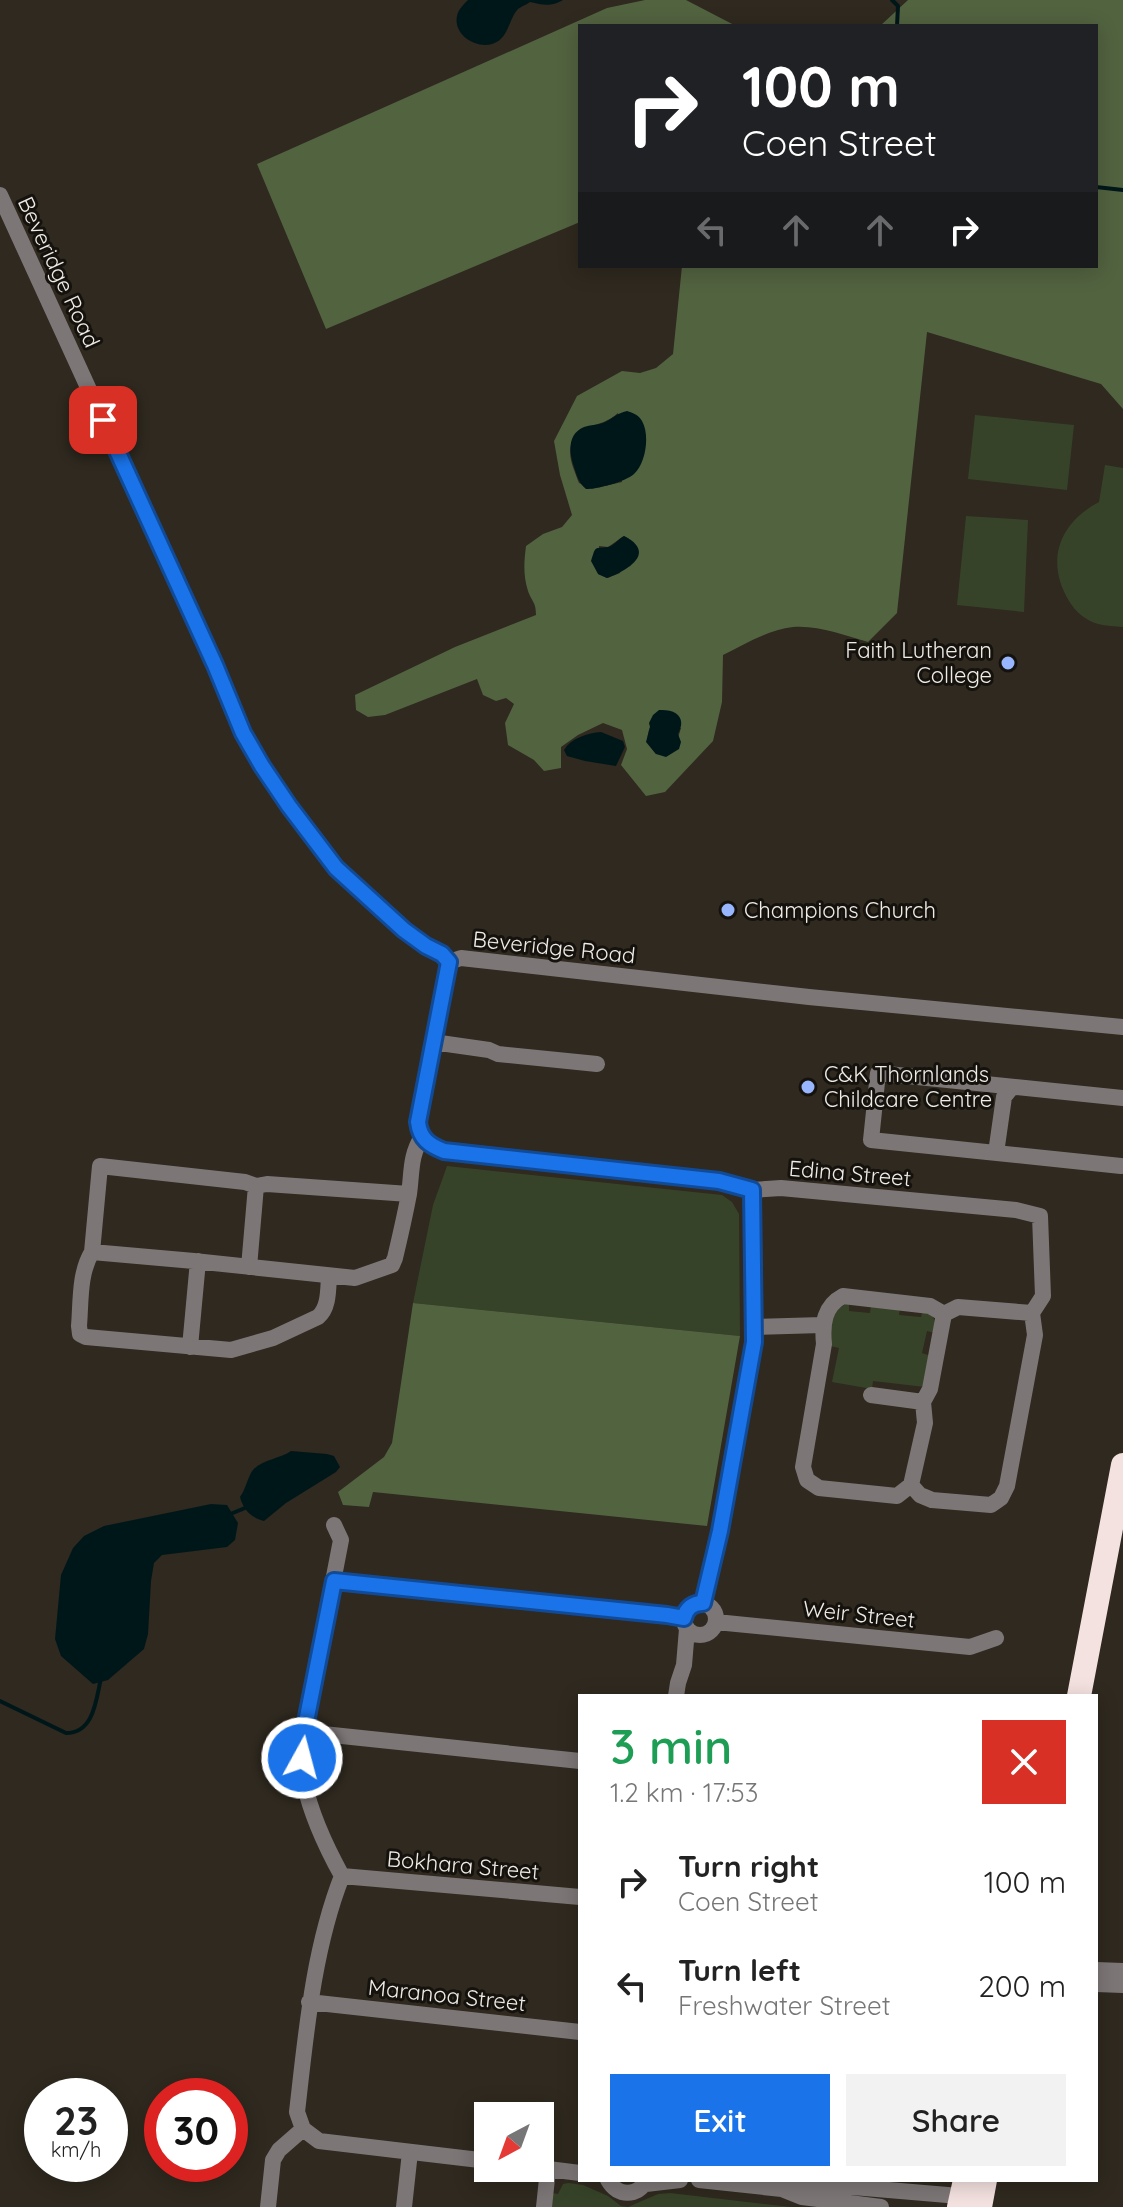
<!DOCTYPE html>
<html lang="en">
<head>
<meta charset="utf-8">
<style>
  body { margin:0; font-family:Quicksand,sans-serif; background:#f2f2f2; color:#222; height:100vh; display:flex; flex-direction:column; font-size:30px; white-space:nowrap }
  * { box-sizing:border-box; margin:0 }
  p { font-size:26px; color:#767676 }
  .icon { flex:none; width:44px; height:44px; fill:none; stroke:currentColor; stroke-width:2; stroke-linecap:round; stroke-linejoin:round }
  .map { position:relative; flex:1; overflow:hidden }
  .sheet { position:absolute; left:578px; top:1694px; width:520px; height:488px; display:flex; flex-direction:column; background:#fff; border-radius:0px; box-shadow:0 4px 20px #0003 }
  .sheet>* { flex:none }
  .guide { position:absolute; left:578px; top:24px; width:520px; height:244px; border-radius:0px; box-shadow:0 4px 20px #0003; background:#202124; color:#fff; overflow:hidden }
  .needle { width:52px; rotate:221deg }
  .tools { position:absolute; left:474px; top:2102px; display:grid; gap:16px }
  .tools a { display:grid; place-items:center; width:80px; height:80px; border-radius:0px; background:#fff; box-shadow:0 4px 20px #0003; font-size:40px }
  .speed { position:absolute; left:24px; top:2078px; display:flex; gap:16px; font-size:40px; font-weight:700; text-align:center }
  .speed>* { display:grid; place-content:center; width:104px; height:104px; border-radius:50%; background:#fff; box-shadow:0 4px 20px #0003; line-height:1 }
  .speed small { font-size:20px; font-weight:400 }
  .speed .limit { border:12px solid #d22; background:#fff; color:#111 }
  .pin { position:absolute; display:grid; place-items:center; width:68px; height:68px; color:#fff; margin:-34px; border-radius:16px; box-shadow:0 4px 12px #0006 }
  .me { position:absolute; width:88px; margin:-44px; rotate:7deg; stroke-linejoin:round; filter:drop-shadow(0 0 6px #0008) }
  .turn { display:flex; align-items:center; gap:28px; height:168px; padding:0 32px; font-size:36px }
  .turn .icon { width:104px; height:104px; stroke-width:2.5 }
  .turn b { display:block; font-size:56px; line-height:68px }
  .lanes { display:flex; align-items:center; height:76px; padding:0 32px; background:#0003; justify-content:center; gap:40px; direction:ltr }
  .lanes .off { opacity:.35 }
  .round { display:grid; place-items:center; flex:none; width:84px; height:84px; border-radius:0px; background:#f2f2f2 }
  .headline { display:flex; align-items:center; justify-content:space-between; height:136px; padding:0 32px }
  h1 { font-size:48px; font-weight:600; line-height:60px; color:#1e9e55 }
  .primary-button { display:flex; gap:16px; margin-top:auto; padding:16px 32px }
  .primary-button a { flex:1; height:92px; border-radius:0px; background:#1a73e8; color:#fff; font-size:32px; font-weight:600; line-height:92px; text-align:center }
  .primary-button a+a { background:#f2f2f2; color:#222 }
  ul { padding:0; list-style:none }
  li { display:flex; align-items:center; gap:24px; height:104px; padding:0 32px }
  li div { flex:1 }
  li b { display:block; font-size:30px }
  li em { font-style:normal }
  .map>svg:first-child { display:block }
  .green { fill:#374328 }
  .forest { fill:#526340; fill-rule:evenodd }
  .water { fill:#00171a }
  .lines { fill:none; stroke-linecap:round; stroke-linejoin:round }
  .stream { stroke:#00171a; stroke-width:4 }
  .minor { stroke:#7d7676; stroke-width:16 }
  .highway { stroke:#f4e2e0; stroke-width:24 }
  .route-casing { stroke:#114b97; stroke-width:20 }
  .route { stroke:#1a73e8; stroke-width:14 }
  .poi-dot { fill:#97b6fd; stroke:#15120e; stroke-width:3 }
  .labels { text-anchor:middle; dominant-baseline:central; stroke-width:6; stroke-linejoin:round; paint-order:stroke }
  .street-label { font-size:22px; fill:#efebe5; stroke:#15120e }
  .poi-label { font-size:22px; fill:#efebe5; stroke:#15120e; text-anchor:start }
</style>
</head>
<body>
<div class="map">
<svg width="1123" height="2207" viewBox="0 0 1123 2207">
  <rect width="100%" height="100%" fill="#2f291f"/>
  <path class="green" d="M 975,415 L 1074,425 L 1067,490 L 968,479 Z
    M 1105,465 L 1123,468 L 1123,627 C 1115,626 1106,626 1098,624 C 1086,621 1075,611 1069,601 C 1045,561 1059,523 1099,502 Z
    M 966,516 L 1028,520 L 1024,612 L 957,605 Z
    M 447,1166 L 722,1195 L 732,1202 L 739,1214 L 740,1336 L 413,1303 L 433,1205 Z
    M 849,1302 L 849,1311 L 870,1313 L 871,1305 L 900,1307 L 899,1315 L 921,1317 L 923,1309 C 935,1316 936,1319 935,1333 L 927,1331 L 922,1353 L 931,1356 L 925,1387 L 873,1381 L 872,1389 L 832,1382 L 839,1348 L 830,1346 C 828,1323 827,1315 849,1302 Z
    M 569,2183 L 583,2185 L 608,2196 L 621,2206 L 628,2207 L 658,2194 L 670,2193 L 791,2207 L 550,2207 L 552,2193 L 558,2194 L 563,2184 Z"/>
  <path class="forest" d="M 645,0 L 686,0 L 736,26 L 580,26 L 580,222 L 326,329 L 257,164 L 607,8 Z
    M 908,0 L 1123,0 L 1123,409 L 1101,384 L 927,332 L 897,613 L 868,642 C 844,635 818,625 793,627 C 768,630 745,644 723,655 L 722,702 L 713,741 L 665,792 L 646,796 L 621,765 L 627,749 L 622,730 L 603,723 L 578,735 L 561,747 L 561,768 L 544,771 L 534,760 L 508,745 L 505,723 L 514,704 L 506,698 L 496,701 L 483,695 L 477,679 L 385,715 L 368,717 L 356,710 L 355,695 L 455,647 L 536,615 C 536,602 532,602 528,591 C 523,575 524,562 526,546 L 543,534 L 562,527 L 572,515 L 560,475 L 554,441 L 577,396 L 622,371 L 640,373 L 656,368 L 673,354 L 682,266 L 1096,266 L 1096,26 L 880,26 ZM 618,413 L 622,482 L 592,489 L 579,483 C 573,466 563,449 578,434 C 582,429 582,428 588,427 C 600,423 608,422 618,413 ZM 624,536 L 629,539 L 620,573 L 607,578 L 598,574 L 599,546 L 608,547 ZM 650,727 L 681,728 L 678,738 L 656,754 C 648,744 645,741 650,727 Z
    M 413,1303 L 740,1336 L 707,1526 L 373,1492 L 369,1507 L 343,1505 L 338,1492 L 384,1457 L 392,1443 Z"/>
  <path class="water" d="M 468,0 L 563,0 C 551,7 543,5 530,2 C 529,3 519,8 518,9 C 508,20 509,39 492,44 C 476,49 453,35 457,16 C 458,10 464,4 468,0 Z
    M 627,411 C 633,413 639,415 642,421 C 650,435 646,463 634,474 C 625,482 597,489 586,489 C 578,482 577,476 574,467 C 569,453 567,434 584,427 C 590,425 597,425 603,423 C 612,419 617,413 627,411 Z
    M 624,536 C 658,553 626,571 607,578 L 598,574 L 591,561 C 596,545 594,549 608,547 C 614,546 618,539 624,536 Z
    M 659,710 C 676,709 687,717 678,734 L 681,742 L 679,749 L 666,757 L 656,754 L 646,742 L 650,727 L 649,723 L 653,715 Z
    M 601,732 L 623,741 L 625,747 L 616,766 L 585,761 L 567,756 L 564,750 C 571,738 588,733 601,732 Z
    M 291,1451 L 327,1454 L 334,1456 L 340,1467 L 336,1472 L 286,1503 L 264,1521 C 251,1518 243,1509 240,1497 C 246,1488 247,1480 251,1473 C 258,1460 280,1459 291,1451 Z
    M 211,1504 L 227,1505 L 238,1523 L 235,1540 L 227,1547 L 162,1555 L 154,1563 L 151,1581 L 148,1634 L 144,1649 L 108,1680 L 93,1684 L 61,1656 L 55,1639 L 61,1575 L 73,1548 L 84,1536 L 104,1526 Z"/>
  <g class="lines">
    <path class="stream" d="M 892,0 L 898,6 L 897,26
      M 1096,187 L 1123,190
      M 228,1515 L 245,1508
      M 0,1701 L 66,1733 C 94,1733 96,1700 101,1678"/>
    <path class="minor" d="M 0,195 L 215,665 L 243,733 L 262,766 L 289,806 L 336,868 L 404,930 L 426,946 L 442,954 L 449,962 L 461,958 L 809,997 L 1123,1027
      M 449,962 L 418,1122 C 420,1139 429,1145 444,1151 L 719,1181 L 752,1190 L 781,1188 L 1016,1210 L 1040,1216 L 1043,1296 L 1032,1313
      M 433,1042 L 489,1050 L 498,1054 L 597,1064
      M 996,1153 L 1004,1097 L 1012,1087
      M 1121,1166 L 871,1140 L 878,1073 L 1123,1098
      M 92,1252 L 194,1261 L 355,1278 L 392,1265 L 395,1258 C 400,1237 405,1215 409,1194 C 412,1173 410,1155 422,1137
      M 249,1267 L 256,1186
      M 329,1276 C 328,1290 329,1308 318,1317 L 273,1338 L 231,1350 L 86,1337 L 80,1334 L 79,1326 C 81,1302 79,1273 92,1252 L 100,1166 L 245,1182 L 256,1186 L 267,1184 L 409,1194
      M 843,1296 L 930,1306 L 944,1314 L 930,1389 L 923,1402 L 925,1423 L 911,1485 L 897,1496 L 819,1488 L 807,1480 L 803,1467 L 824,1344 C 822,1324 824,1306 843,1296 Z
      M 754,1327 L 822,1325
      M 190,1347 L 198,1261
      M 871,1395 L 923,1402
      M 911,1485 L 920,1495 L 932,1500 L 991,1505 L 1001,1498 L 1007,1486 L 1035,1335 L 1032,1313 L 958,1307 L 944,1314
      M 334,1525 L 341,1540 L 304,1732 C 302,1748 300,1766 304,1782 C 311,1815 326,1847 342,1876 C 313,1950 306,2034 297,2112 L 303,2129 L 319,2141 L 488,2161
      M 334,1581 L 667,1615 L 684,1618
      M684 1619a16 16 0 1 1 32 0a16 16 0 1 1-32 0Z
      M 703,1603 L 720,1531 L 754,1342 L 752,1190
      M 716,1622 L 970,1647 L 996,1638
      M 676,1696 L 678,1683 L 684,1665 L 687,1629
      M 304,1732 L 580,1761
      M 342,1876 L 580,1897
      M 1096,1970 L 1123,1971
      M 1096,1984 L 1123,1985
      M 309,2002 L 580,2032
      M 540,2168 L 580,2173
      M 608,2180 C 618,2197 637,2197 647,2180
      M 699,2180 L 782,2189 L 802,2197 L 881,2207
      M 646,2184 L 680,2180
      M 782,2189 L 806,2183 L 971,2197
      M 268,2207 L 273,2160 L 279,2150 L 303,2129
      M 404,2207 L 410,2152
      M 544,2207 L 548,2169"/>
    <path class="highway" d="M 1079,1696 L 1123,1465
      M 959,2207 L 965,2180
      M 980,2207 L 985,2180"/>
  </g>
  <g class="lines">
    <g class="route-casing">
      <path id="route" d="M 103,420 L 215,665 L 243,733 L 262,766 L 289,806 L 336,868 L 404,930 L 426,946 L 442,954 L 449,962 L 418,1122 C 420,1139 429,1145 444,1151 L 719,1181 L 752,1190 L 754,1342 L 720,1531 L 703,1603 C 693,1603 686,1608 684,1618 L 667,1615 L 334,1581 L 304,1732 L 302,1758"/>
    </g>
    <use href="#route" class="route"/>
  </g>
  <g class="poi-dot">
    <circle cx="1008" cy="663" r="8"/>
    <circle cx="728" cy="910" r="8"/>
    <circle cx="808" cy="1087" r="8"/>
  </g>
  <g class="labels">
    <g class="street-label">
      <text transform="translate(59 272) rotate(65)">Beveridge Road</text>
      <text transform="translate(554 947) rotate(6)">Beveridge Road</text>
      <text transform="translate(850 1173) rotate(5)">Edina Street</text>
      <text transform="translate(859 1614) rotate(6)">Weir Street</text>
      <text transform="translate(463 1865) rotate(5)">Bokhara Street</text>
      <text transform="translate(447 1995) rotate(6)">Maranoa Street</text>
    </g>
    <g class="poi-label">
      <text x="992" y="650" text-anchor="end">Faith Lutheran<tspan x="992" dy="25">College</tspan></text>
      <text x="744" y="910">Champions Church</text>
      <text x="824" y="1074">C&amp;K Thornlands<tspan x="824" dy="25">Childcare Centre</tspan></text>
    </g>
  </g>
</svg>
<div class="tools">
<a><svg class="needle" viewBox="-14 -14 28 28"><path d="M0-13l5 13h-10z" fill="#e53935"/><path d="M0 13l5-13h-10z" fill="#767676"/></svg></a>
</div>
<div class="speed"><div>23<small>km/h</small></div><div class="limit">30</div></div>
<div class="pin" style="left:103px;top:420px;background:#d93025"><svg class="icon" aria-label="arrive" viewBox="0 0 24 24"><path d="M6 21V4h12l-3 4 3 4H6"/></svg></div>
<svg class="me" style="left:302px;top:1758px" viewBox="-20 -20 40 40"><circle r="17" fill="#1a73e8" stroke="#fff" stroke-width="3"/><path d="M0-11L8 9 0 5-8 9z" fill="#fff"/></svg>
<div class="guide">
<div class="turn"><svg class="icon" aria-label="right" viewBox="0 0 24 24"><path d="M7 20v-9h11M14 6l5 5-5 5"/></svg><div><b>100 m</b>Coen Street</div></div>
<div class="lanes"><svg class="icon off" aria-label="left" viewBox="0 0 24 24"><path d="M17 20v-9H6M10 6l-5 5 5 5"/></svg><svg class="icon off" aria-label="ahead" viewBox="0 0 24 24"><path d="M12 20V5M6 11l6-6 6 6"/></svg><svg class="icon off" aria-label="ahead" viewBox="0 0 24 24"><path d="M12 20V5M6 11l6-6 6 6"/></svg><svg class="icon" aria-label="right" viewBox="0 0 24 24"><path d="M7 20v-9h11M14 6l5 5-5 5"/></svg></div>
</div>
<section class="sheet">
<div class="headline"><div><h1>3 min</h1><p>1.2 km · 17:53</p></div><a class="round" style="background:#d93025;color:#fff"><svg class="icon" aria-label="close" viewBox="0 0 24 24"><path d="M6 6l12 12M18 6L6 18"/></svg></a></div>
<ul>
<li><svg class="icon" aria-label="right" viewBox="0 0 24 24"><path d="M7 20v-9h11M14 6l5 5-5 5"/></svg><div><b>Turn right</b><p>Coen Street</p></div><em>100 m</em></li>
<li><svg class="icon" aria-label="left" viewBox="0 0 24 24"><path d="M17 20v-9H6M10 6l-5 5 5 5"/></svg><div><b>Turn left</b><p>Freshwater Street</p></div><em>200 m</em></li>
</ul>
<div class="primary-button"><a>Exit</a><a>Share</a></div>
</section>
</div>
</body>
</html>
